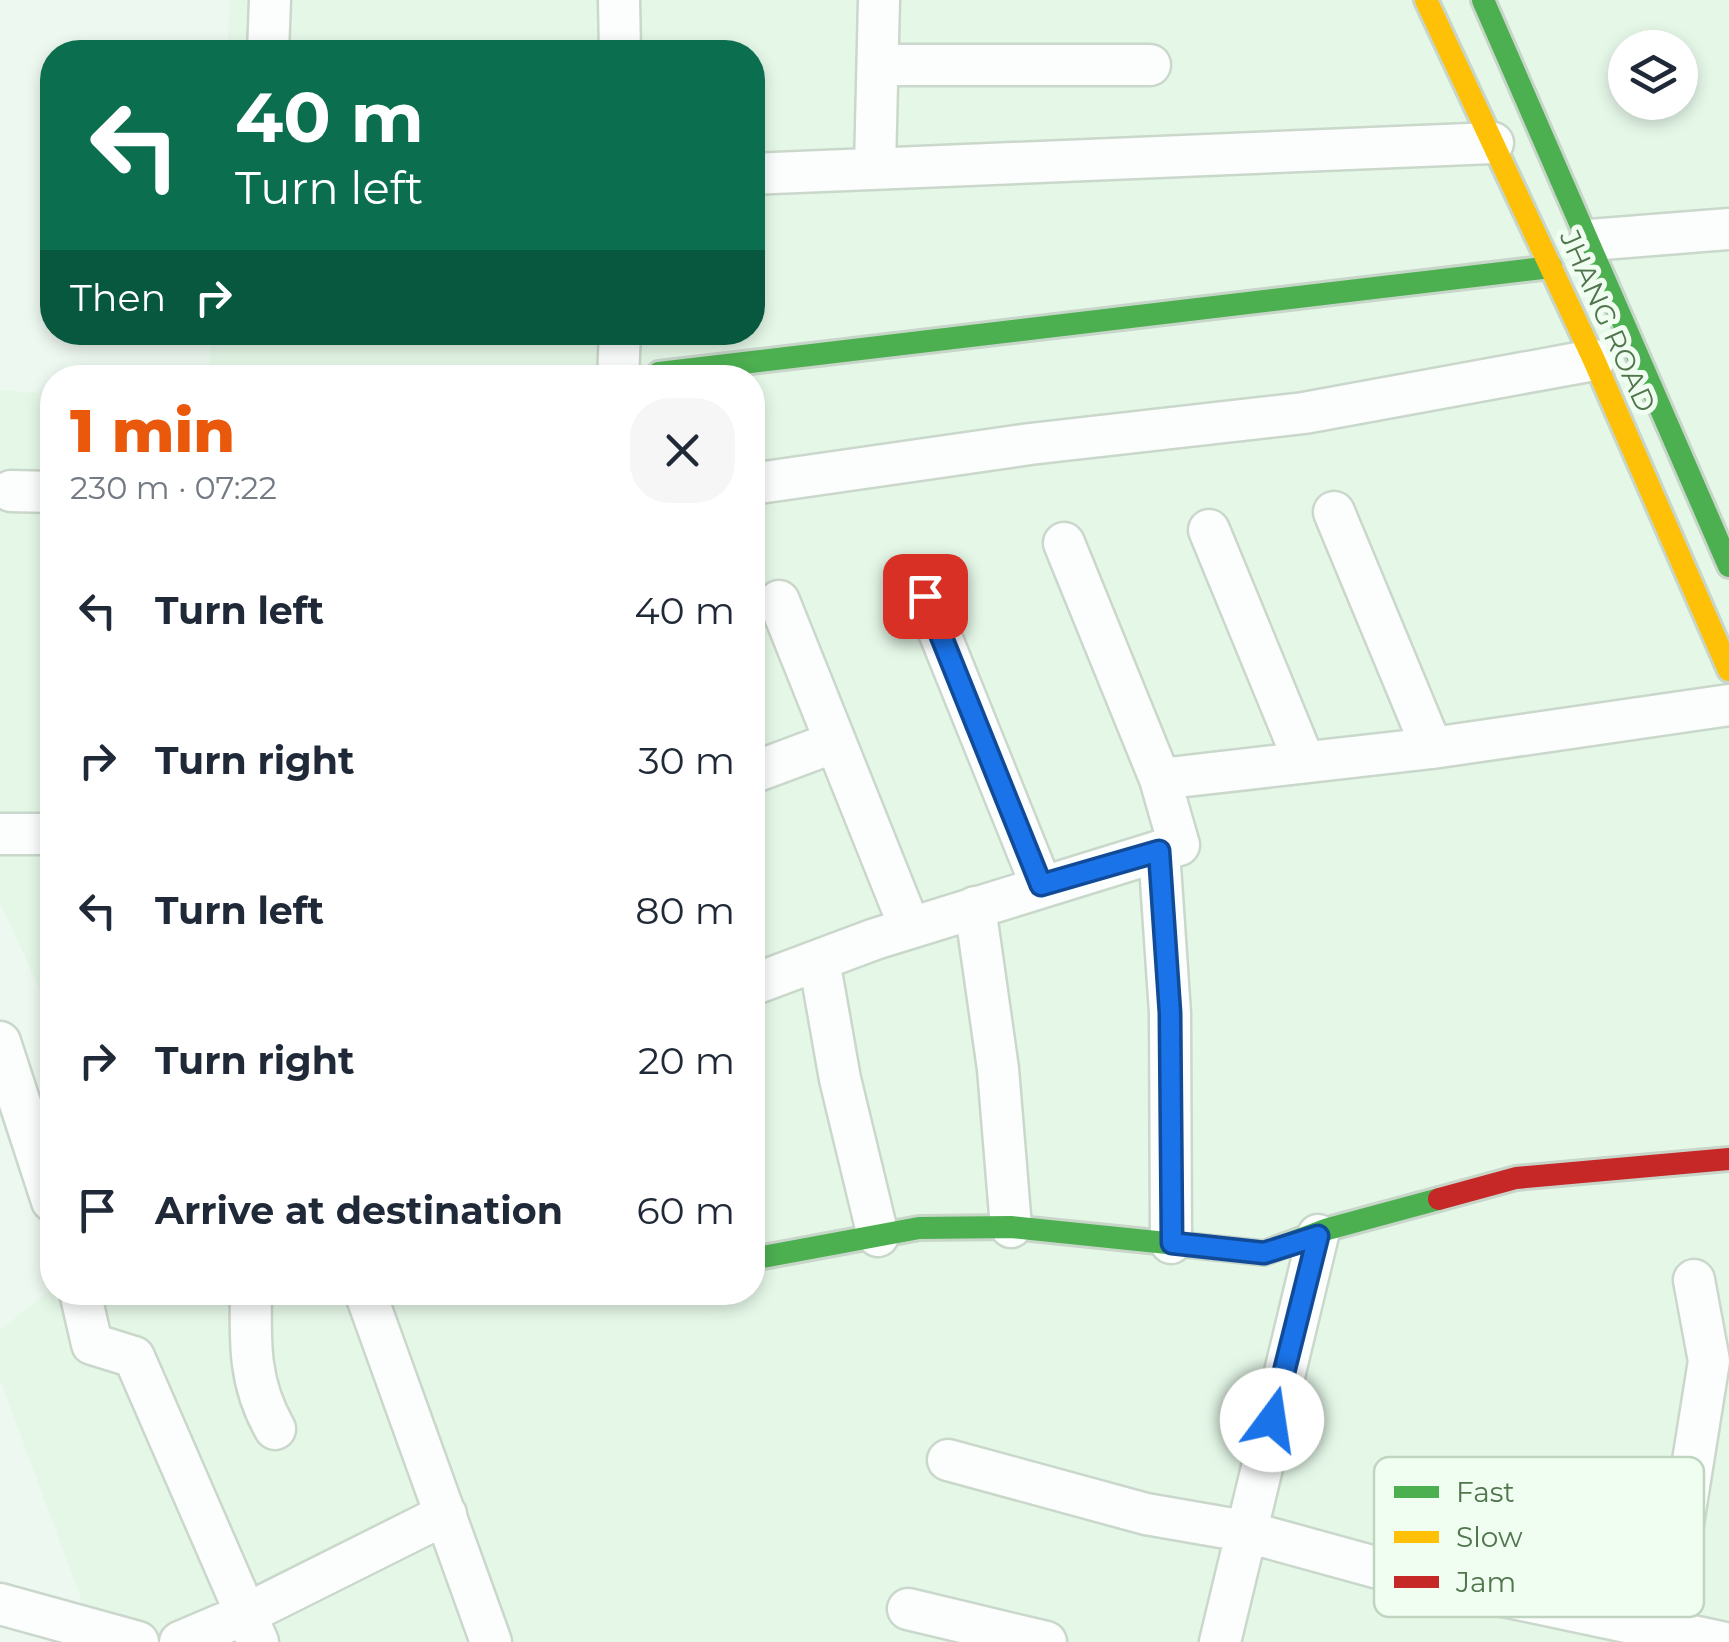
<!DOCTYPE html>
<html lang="en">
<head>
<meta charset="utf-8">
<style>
  body { margin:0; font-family:Montserrat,sans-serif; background:#f6f6f7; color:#1f2937; height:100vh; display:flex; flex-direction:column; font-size:38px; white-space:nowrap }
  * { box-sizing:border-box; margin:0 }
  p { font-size:32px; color:#747a83 }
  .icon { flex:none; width:55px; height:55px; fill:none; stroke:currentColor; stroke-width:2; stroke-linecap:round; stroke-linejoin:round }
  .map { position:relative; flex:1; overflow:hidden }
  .side { position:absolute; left:40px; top:365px; width:725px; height:940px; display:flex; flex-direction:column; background:#fff; border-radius:40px; box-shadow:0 5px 15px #0003 }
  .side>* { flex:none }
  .hud { position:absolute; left:40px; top:40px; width:725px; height:305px; border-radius:40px; box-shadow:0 5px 15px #0003; background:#0b6e4f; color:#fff; overflow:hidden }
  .buttons { position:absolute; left:1608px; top:30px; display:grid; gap:20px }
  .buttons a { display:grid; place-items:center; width:90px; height:90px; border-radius:50%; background:#fff; box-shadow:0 5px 15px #0003; font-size:50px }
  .pin { position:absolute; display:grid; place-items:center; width:85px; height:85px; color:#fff; margin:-42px; border-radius:20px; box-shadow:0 5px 15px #0006 }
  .me { position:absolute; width:110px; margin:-55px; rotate:14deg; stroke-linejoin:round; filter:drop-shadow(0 0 8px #0008) }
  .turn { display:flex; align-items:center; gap:35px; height:210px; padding:0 30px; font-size:45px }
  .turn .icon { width:130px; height:130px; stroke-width:2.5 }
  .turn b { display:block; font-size:70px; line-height:85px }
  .then { display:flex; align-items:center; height:95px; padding:0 30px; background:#0003; gap:20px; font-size:38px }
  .round { display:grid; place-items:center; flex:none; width:105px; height:105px; border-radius:40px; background:#f6f6f7 }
  .head { display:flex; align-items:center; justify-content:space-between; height:170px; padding:0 30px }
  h1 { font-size:60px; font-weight:800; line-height:75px; color:#ea580c }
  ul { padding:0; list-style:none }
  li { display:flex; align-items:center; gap:30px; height:150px; padding:0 30px }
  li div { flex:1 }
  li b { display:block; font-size:38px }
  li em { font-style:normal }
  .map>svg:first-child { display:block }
  .residential { fill:#e5f8e8; fill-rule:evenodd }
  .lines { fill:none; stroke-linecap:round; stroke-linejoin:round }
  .street-casing { stroke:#cad7cb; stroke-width:45 }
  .fast-casing { stroke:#c8d6ca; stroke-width:28 }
  .slow-casing { stroke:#c8d6ca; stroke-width:28 }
  .jam-casing { stroke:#c8d6ca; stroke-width:28 }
  .street { stroke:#fcfefd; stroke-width:40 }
  .fast { stroke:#4caf50; stroke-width:22 }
  .slow { stroke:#ffc107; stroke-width:22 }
  .jam { stroke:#c62828; stroke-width:22 }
  .route-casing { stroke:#114b97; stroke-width:25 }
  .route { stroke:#1a73e8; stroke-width:18 }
  .labels { text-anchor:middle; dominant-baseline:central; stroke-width:10; stroke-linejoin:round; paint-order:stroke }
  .street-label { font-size:28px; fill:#51764d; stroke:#f0fef2 }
  .key { fill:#f0fef2; stroke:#c0d5c0; stroke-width:2.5 }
  .key-label { font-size:28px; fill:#51764d }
</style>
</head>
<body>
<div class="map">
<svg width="1729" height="1642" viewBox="0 0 1729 1642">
  <rect width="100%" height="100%" fill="#edf8f0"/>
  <path class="residential" d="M 230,0 L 1729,0 L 1729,1642 L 97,1642 L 0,1380 L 0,1330 L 52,1289 L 52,1292 L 752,1292 L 752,378 L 209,377 L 211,333 L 752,332 L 752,52 L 227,52 ZM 1625,48 L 1680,48 L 1680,102 L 1625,102 Z
    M 0,390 L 52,394 L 52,1016 L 0,903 Z"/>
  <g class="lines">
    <g class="street-casing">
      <path id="street" d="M 619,0 L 620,52
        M 268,52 L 270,0
        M 878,65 L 1150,65
        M 875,168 L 879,0
        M 752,174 L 1493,143
        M 1590,240 L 1729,229
        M 618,378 L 620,332
        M 752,484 L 1030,444 L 1304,413 L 1594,360
        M 11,491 L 52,492
        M 1334,512 L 1432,748
        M 1209,530 L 1304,761
        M 925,597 L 1041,885
        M 779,601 L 910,928
        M 752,773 L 835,742
        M 1160,779 L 1432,748 L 1729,705
        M 0,834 L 52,834
        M 1159,851 L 1170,1013 L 1171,1243
        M 975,907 L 998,1069 L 1011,1227
        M 819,960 L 840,1079 L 878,1236
        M 752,985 L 875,939 L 1179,845 L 1160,779 L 1064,543
        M 0,1042 L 52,1201
        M 80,1292 L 92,1344 L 134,1357 L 258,1642
        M 251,1292 C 250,1344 249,1384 275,1429
        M 365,1292 L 491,1642
        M 948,1460 L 1146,1514 L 1244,1531 L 1404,1575 L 1721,1642
        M 0,1604 L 138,1642
        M 908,1609 L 1046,1642
        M 1666,1630 L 1709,1361 L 1694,1280
        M 180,1642 L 246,1614 L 446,1514
        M 1220,1642 L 1318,1235"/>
    </g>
    <g class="fast-casing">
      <path id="fast" d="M 1483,0 L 1729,566
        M 659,373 L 1551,267
        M 752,1259 L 919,1228 L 1011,1227 L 1264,1253 L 1328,1229 L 1439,1199"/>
    </g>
    <g class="slow-casing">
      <path id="slow" d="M 1426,0 L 1594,360 L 1729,670"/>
    </g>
    <g class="jam-casing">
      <path id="jam" d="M 1439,1199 L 1516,1178 L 1729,1159"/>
    </g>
    <use href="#street" class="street"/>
    <use href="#fast" class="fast"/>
    <use href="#slow" class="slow"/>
    <use href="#jam" class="jam"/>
  </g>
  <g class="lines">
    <g class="route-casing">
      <path id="route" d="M 925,596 L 1041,885 L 1159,851 L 1170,1013 L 1172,1243 L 1264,1253 L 1318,1236 L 1272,1420"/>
    </g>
    <use href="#route" class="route"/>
  </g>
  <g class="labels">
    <g class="street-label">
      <text transform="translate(1608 321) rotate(66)">JHANG ROAD</text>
    </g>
  </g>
  <rect x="1374" y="1457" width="330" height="160" rx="15" class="key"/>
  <rect x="1394" y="1486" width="45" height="12" fill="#4caf50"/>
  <rect x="1394" y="1531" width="45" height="12" fill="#ffc107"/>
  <rect x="1394" y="1576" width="45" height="12" fill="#c62828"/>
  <g class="key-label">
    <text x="1456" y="1502">Fast</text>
    <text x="1456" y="1547">Slow</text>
    <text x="1456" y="1592">Jam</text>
  </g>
</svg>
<div class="buttons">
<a><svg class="icon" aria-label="layers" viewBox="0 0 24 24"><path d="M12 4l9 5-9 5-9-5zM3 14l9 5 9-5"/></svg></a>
</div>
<div class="pin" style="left:925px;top:596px;background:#d93025"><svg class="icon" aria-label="arrive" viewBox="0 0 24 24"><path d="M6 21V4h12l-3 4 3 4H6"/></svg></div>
<svg class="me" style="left:1272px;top:1420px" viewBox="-20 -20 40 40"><circle r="19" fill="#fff"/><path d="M0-13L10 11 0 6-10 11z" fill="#1a73e8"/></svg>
<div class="hud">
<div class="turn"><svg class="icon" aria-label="left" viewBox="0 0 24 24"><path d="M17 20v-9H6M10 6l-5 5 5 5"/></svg><div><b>40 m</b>Turn left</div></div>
<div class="then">Then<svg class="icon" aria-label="right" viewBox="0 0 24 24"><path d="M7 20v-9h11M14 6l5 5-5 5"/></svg></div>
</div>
<section class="side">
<div class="head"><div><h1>1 min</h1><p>230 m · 07:22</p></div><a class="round"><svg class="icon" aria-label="close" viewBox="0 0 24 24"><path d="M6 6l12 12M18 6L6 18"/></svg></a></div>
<ul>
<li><svg class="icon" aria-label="left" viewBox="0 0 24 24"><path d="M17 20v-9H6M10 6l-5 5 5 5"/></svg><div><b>Turn left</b></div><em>40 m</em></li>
<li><svg class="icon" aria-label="right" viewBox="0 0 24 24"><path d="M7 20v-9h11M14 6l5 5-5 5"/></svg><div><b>Turn right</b></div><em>30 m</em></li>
<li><svg class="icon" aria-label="left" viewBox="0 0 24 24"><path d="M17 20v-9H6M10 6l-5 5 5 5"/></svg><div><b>Turn left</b></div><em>80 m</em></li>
<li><svg class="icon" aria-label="right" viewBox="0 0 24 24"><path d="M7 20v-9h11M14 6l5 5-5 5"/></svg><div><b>Turn right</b></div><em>20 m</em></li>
<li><svg class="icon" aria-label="arrive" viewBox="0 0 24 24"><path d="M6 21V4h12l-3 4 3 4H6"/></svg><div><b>Arrive at destination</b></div><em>60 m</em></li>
</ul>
</section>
</div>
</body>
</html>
